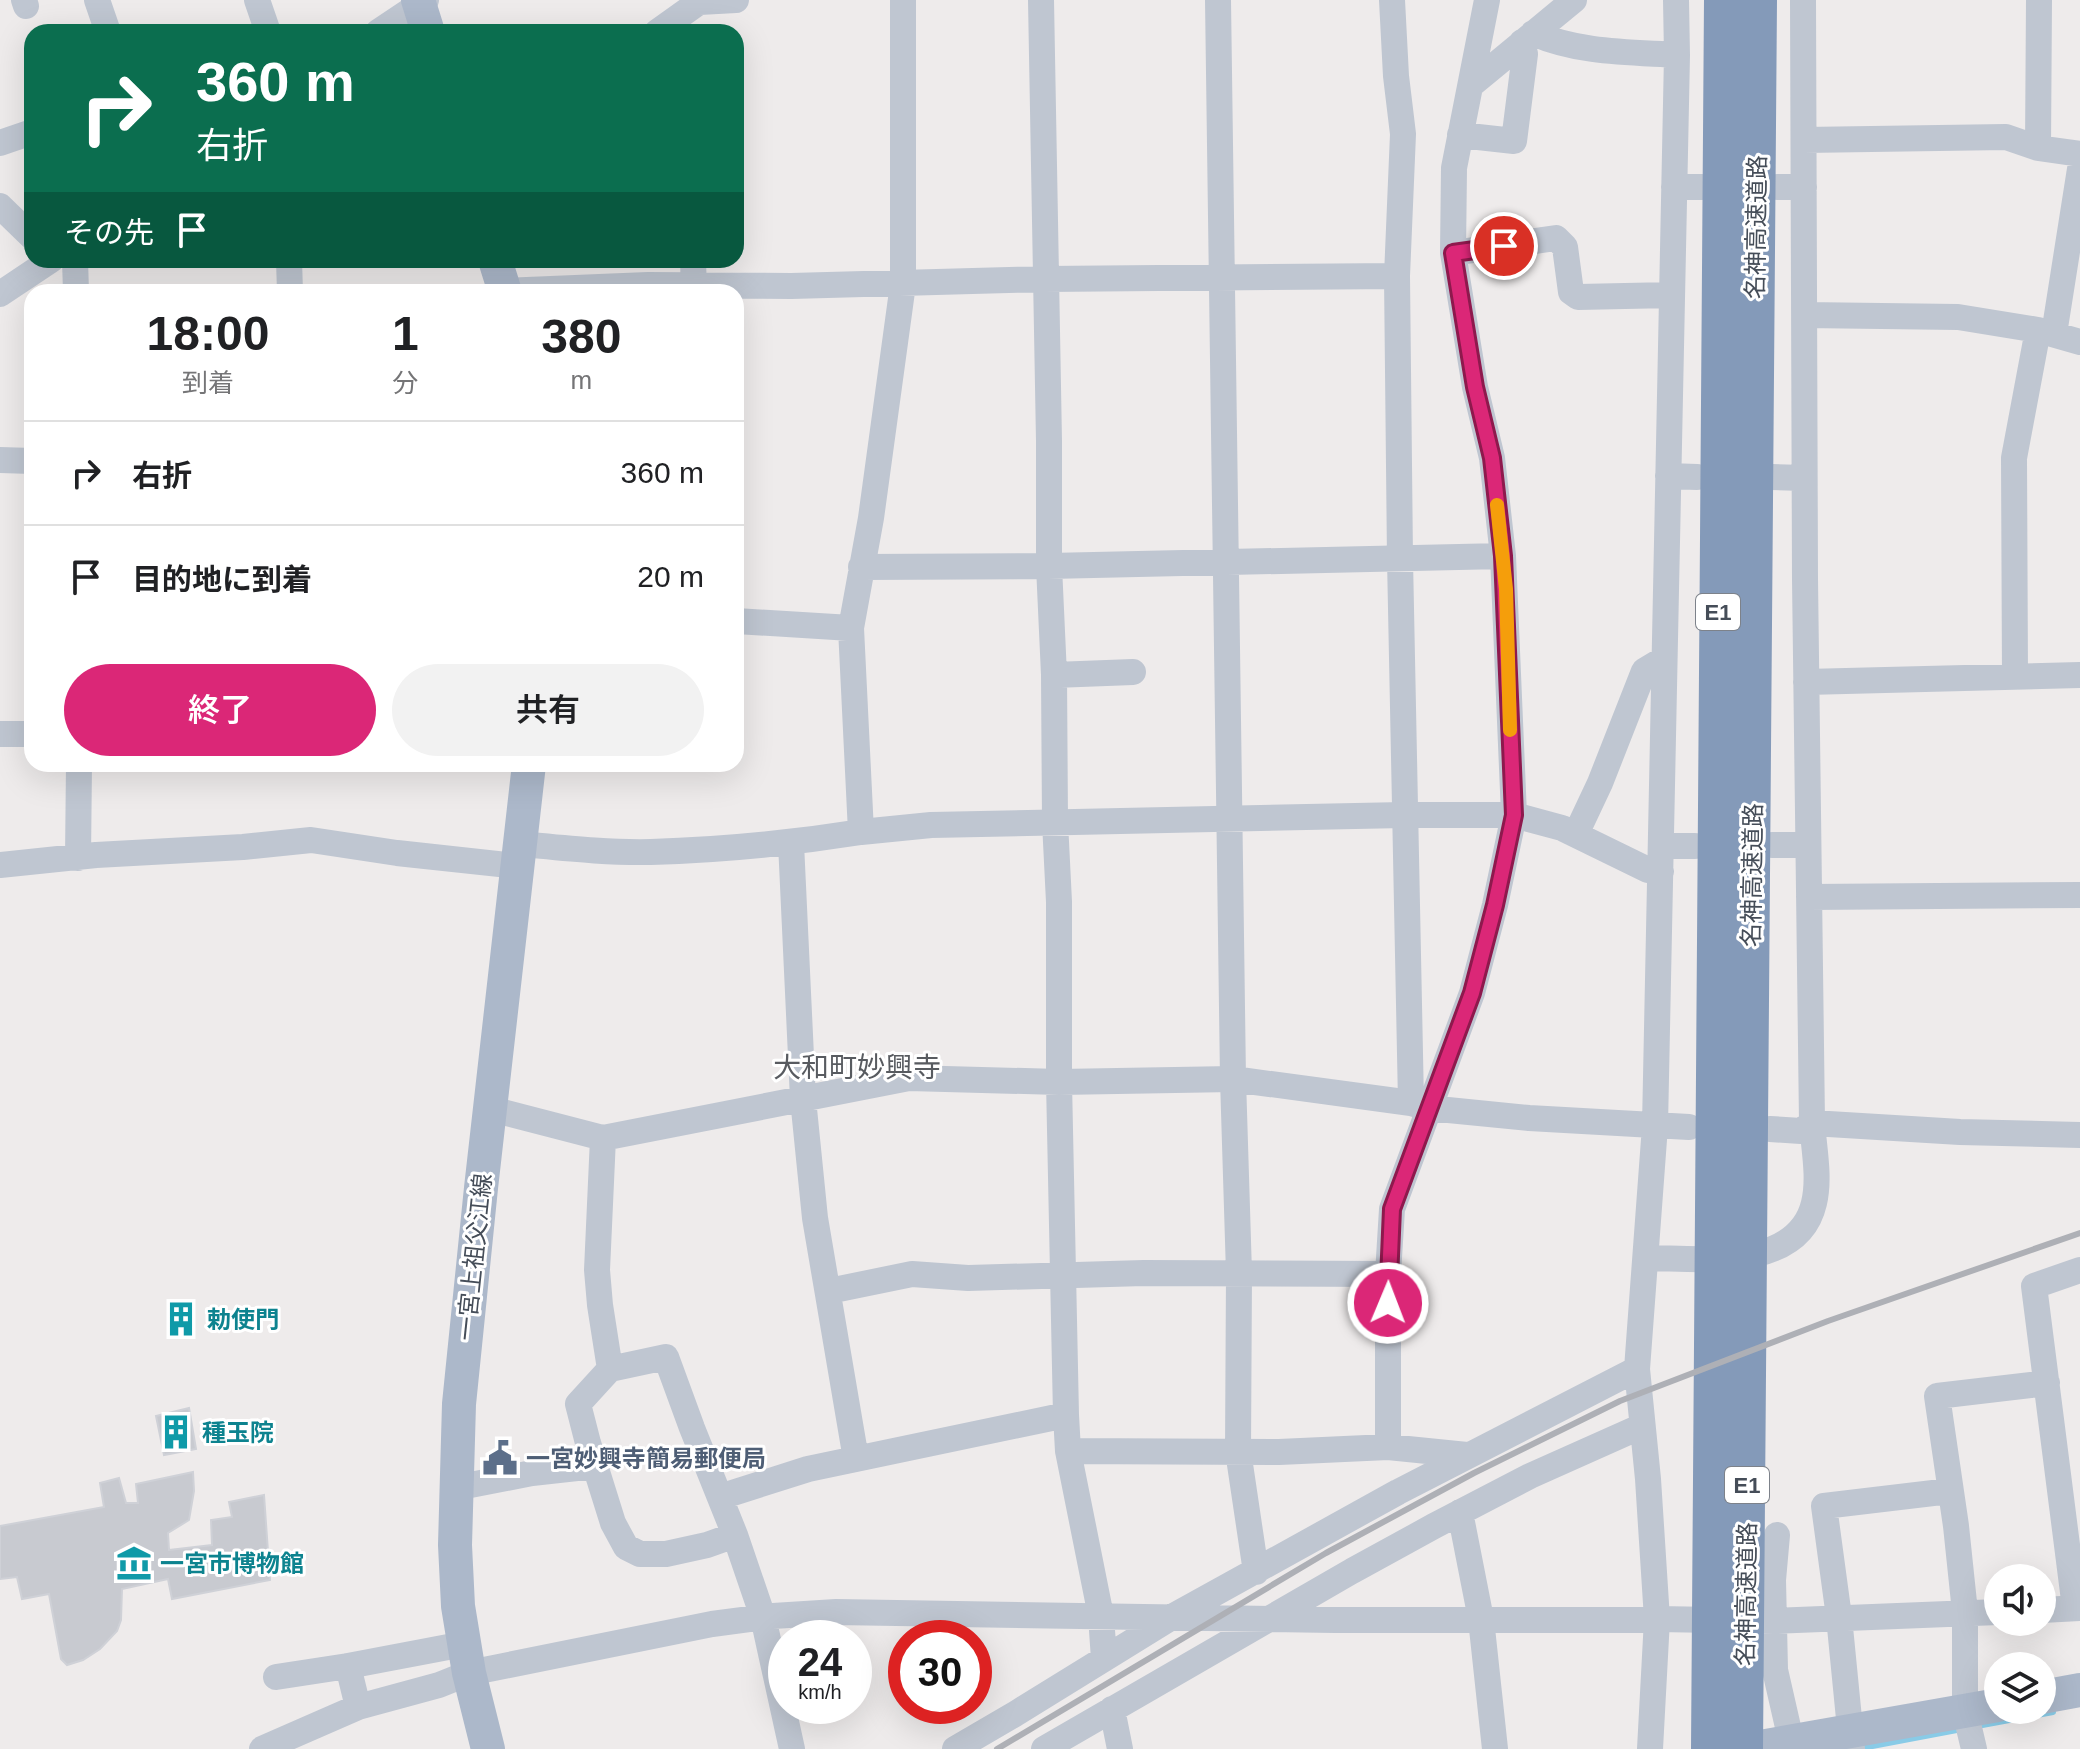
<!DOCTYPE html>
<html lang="ja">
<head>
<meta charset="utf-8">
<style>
  body { margin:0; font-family:Arial,"Noto Sans JP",sans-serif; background:#f2f2f2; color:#202124; height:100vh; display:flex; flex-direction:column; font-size:30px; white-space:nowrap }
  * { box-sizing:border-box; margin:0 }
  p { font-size:26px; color:#757577 }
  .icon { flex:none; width:44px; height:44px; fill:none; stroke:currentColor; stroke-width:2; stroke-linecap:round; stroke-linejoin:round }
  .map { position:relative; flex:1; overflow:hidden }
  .panel { position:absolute; left:24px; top:284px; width:720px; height:488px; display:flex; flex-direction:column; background:#fff; border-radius:24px; box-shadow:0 8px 32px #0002 }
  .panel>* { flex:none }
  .top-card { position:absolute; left:24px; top:24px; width:720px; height:244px; border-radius:24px; box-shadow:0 8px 32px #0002; background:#0b6e4f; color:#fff; overflow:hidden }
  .tools { position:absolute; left:1984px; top:1564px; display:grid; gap:16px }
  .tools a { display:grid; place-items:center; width:72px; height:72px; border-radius:50%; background:#fff; box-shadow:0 8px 32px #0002; font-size:40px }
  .speed { position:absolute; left:768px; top:1620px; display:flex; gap:16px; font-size:40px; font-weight:700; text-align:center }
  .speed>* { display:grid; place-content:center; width:104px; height:104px; border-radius:50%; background:#fff; box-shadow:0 8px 32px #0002; line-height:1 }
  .speed small { font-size:20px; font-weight:400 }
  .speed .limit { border:12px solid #d22; background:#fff; color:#111 }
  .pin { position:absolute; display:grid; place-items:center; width:68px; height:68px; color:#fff; margin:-34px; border:4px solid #fff; border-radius:50%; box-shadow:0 2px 8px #0007 }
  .me { position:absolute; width:88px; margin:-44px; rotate:1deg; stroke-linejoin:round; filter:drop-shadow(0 0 6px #0008) }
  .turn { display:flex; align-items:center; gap:28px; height:168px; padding:0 40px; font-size:36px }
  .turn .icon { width:104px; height:104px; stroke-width:2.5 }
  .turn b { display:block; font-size:56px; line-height:68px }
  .then { display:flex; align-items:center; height:76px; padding:0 40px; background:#0003; gap:16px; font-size:30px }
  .eta { display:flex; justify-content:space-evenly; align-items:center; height:136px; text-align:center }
  .eta b { font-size:48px; font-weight:600; line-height:56px }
  .cta { display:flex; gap:16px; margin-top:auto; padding:16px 40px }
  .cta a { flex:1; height:92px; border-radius:48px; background:#db2777; color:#fff; font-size:32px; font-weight:600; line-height:92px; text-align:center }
  .cta a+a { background:#f2f2f2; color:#202124 }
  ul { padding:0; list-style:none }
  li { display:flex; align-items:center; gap:24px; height:104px; padding:0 40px; border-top:2px solid #e0e0e0 }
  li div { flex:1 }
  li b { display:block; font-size:30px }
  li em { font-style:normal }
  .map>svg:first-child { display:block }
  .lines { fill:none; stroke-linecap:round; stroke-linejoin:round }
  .stream { stroke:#89cbe7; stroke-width:6 }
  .building { fill:#c8cad0; stroke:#cfd1d7; stroke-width:2 }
  .minor { stroke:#bfc6d1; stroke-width:26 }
  .major { stroke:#acb8ca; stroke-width:34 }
  .highway { stroke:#849ab9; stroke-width:38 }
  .rail { stroke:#aeb0b6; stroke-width:6 }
  .route-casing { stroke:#8e194d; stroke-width:20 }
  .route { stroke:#db2777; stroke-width:14 }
  .slow { stroke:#f59e0b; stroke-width:14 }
  .labels { text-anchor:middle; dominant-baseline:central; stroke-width:6; stroke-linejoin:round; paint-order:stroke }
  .shield { fill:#fff; stroke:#7d828a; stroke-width:2 }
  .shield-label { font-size:22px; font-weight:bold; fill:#454d58 }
  .street-label { font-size:24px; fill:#454d58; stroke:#fff }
  .culture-label { font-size:24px; font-weight:bold; fill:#0d838f; stroke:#fff; text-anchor:start }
  .service-label { font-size:24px; font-weight:bold; fill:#4e5e75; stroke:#fff; text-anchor:start }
  .quarter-label { font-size:28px; fill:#585b60; stroke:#fff }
</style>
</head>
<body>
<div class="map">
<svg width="2080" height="1749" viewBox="0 0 2080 1749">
  <rect width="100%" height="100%" fill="#eeebeb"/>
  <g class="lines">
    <path class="stream" d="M 1977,1726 L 2053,1712
      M 1862,1748 L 1962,1729"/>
  </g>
  <path class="building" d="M 187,1301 L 194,1331 L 175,1336 L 169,1307 Z
    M 189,1408 L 196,1449 L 164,1455 L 156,1416 Z
    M 193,1472 L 194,1491 L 189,1520 L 168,1533 L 169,1550 L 212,1545 L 211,1520 L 232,1517 L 229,1502 L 264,1495 L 270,1580 L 172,1599 L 168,1579 L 122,1589 L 121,1620 L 117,1631 L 100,1649 L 83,1660 L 67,1665 L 61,1659 L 49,1594 L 22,1599 L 17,1577 L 0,1579 L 0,1526 L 104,1507 L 100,1483 L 119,1478 L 126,1503 L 138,1503 L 136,1484 Z"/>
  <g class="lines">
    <path class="minor" d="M 24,0 L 26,6
      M 97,0 L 108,32
      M 257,0 L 268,32
      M 903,0 L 903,284 L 871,518 L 851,628 L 861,832 L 931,825 L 1404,815 L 1514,815 L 1562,828 L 1648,870 L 1661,871
      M 1041,0 L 1049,441 L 1049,566 L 1054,675 L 1055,822 L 1059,902 L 1059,1082 L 1066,1415 L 1068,1451 L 1101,1616 L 1104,1659
      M 1218,0 L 1233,1079 L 1239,1273 L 1238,1451 L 1256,1572
      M 1392,0 L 1396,76 L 1403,134 L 1397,276 L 1400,559 L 1411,1103
      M 699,2 L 736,0
      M 378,32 L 426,0
      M 657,32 L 702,0
      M 1533,33 C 1579,53 1628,52 1677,55
      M 1471,85 L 1574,0
      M 1460,135 L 1514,141 L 1525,54 L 1522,42
      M 1804,140 L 2006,137 L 2038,148 L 2080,154
      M 0,143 L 32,132
      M 2038,148 L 2039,0
      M 1674,187 L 1702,187
      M 1777,187 L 1804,187
      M 0,206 L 32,237
      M 1453,253 L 1556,238 L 1565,247 L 1571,292 L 1578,297 L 1672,295
      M 75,260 L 76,292
      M 289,260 L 290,292
      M 693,260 L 694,292
      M 504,291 L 648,285 L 791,286 L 1045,279 L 1397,276
      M 0,294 L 51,260
      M 1805,315 L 1958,317 L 2038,330 L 2080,342
      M 2054,334 L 2080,169
      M 0,460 L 32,461
      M 1668,476 L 1697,477
      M 1772,477 L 1804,478
      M 861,567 L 1049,566 L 1503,556
      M 736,621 L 851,628
      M 1054,675 L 1133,672
      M 2015,676 L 2014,458 L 2038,330
      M 1806,682 L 2080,675
      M 0,734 L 32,734
      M 1576,834 L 1600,783 L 1644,671 L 1664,659
      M 791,843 L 803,1099 L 815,1218 L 856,1459
      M 521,844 C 564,848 608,853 651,852 C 722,850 792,843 861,832
      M 1772,845 L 1808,845
      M 1661,846 L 1695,846
      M 78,858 L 79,764
      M 0,865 L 96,855 L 243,847 L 311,840 L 397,853 L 517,866
      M 1809,897 L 2080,895
      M 491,1109 L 603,1138 L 909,1078 L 1059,1082 L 1233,1079 L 1411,1103 L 1428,1108 L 1529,1118 L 1689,1127
      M 1770,1129 L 1801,1131 L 1812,1123 L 1960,1132 L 2080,1135
      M 603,1138 L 597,1270 L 600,1305 L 610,1369 L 578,1404 L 588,1443 L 613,1523 L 626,1547 L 640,1554 L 666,1554 L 707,1545 L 735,1535
      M 1646,1258 C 1699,1258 1798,1272 1814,1203 C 1820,1178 1814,1149 1812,1123 L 1805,579 L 1803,0
      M 829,1291 L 912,1274 L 968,1278 L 1144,1273 L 1388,1274
      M 610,1369 L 666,1357 L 692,1428 L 735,1535 L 763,1617 L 792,1749
      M 1388,1447 L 1388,1274 L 1392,1209 L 1472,993 L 1495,905 L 1514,815 L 1503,556 L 1492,458 L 1475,387 L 1453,253 L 1454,168 L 1487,0
      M 1068,1451 L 1279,1452 L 1388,1447 L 1467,1455
      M 455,1488 L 532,1473 L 595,1466
      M 720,1497 L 808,1469 L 1066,1415
      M 1460,1512 L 1481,1619 L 1495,1749
      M 1777,1535 L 1773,1580 L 1775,1670 L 1793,1749
      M 2075,1608 L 2034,1286 L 2080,1270
      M 2042,1610 L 2080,1608
      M 276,1677 L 348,1666
      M 358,1707 L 348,1666 L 464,1644
      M 1112,1709 L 1120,1749
      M 262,1749 L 358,1707 L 439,1685 L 469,1673 L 712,1624 L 773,1616 L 836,1612 L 1335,1620 L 1636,1620 L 1657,1619 L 1774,1621 L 1998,1612
      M 955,1749 L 1015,1714 L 1172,1617 L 1398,1492 L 1637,1369
      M 1044,1749 L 1352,1571 L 1434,1526 L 1530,1476 L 1642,1426
      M 1650,1749 L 1657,1619 L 1648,1479 L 1637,1369 L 1655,1126 L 1677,55 L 1676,0
      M 1852,1749 L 1839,1617 L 1824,1506 L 1950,1491
      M 1974,1749 L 1965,1711 L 1965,1612 L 1956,1526 L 1937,1396 L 2047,1383"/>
    <path class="major" d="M 418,0 L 428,32
      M 495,260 L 505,292
      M 2042,1697 L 2080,1690
      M 488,1749 L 469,1673 L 458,1606 L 455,1545 L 459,1404 L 481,1188 L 529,764
      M 1749,1749 L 1998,1705"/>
    <path class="highway" d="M 1710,1749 L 1723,0
      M 1744,1749 L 1758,0"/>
    <path class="rail" d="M 997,1749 L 1326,1553 L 1474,1473 L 1620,1401 L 1828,1321 L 2080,1233"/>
  </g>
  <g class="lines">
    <g class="route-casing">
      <path id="route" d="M 1388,1303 L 1392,1209 L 1472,993 L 1495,905 L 1514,815 L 1503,556 L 1492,458 L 1475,387 L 1453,253 L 1504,246"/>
    </g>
    <use href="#route" class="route"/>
    <path class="slow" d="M 1497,505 L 1506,589 L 1510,730"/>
  </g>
  <defs>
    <g id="building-bare" transform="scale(2.76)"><path d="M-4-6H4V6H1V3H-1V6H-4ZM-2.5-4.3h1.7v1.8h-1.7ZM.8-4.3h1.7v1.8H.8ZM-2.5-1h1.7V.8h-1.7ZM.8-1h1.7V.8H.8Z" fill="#0f9aa8" stroke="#fff" stroke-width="2.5" paint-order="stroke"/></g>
    <g id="civic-bare" transform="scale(2.76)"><path d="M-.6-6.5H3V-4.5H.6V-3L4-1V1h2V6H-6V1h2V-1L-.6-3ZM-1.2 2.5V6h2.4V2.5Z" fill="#5c6f8a" stroke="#fff" stroke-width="2.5" paint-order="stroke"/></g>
    <g id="museum-bare" transform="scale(2.76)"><path d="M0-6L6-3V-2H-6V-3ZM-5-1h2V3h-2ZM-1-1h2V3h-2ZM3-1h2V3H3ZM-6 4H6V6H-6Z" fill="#0f9aa8" stroke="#fff" stroke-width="2.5" paint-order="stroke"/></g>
  </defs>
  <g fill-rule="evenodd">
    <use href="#building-bare" x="181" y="1319"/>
    <use href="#building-bare" x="176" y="1432"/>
    <use href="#civic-bare" x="500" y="1458"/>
    <use href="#museum-bare" x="134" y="1563"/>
  </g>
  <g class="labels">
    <g class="shield">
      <rect x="1696" y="594" width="44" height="36" rx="6"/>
      <rect x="1725" y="1467" width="44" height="36" rx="6"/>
    </g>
    <g class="shield-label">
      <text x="1718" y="612">E1</text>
      <text x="1747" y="1485">E1</text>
    </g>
    <g class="street-label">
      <text transform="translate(1756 227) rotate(-89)">名神高速道路</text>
      <text transform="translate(1752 875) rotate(-89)">名神高速道路</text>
      <text transform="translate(474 1257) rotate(-84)">一宮上祖父江線</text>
      <text transform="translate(1746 1594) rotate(-89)">名神高速道路</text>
    </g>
    <g class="culture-label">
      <text x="207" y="1319">勅使門</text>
      <text x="202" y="1432">種玉院</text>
      <text x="160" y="1563">一宮市博物館</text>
    </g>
    <g class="service-label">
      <text x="526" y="1458">一宮妙興寺簡易郵便局</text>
    </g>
    <g class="quarter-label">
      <text x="857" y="1067">大和町妙興寺</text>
    </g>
  </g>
</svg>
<div class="tools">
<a><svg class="icon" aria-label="sound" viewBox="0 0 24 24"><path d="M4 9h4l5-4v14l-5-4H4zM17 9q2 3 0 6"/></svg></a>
<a><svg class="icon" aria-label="layers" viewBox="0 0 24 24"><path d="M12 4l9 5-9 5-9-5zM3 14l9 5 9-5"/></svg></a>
</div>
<div class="speed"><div>24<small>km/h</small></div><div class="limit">30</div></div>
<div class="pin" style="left:1504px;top:246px;background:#d93025"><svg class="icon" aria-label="arrive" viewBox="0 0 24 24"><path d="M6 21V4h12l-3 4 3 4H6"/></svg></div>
<svg class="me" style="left:1388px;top:1303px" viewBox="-20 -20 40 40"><circle r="17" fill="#db2777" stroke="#fff" stroke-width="3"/><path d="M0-11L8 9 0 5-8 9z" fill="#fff"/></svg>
<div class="top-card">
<div class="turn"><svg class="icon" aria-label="right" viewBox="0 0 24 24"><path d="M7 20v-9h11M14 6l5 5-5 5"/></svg><div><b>360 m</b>右折</div></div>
<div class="then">その先<svg class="icon" aria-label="arrive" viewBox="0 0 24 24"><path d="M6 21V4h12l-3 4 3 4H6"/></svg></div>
</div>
<section class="panel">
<div class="eta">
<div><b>18:00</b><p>到着</p></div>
<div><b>1</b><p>分</p></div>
<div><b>380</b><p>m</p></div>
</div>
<ul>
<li><svg class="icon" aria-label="right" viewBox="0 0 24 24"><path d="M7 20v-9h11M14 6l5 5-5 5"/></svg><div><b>右折</b></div><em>360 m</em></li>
<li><svg class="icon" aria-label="arrive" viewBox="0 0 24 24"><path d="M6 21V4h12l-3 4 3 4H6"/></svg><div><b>目的地に到着</b></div><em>20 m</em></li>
</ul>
<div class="cta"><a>終了</a><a>共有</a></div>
</section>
</div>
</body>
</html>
